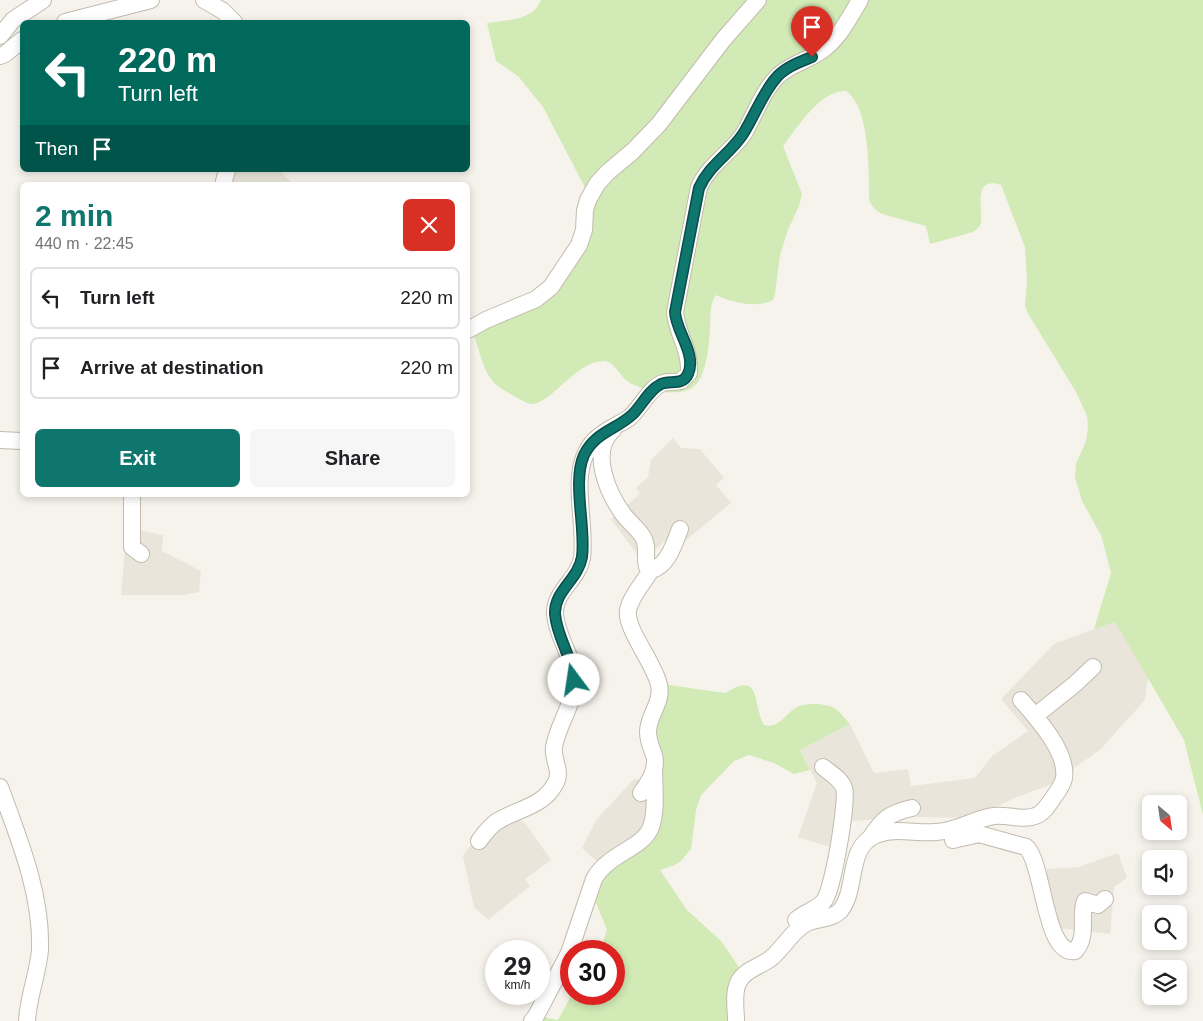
<!DOCTYPE html>
<html lang="en">
<head>
<meta charset="utf-8">
<style>
  body { margin:0; font-family:Helvetica,sans-serif; background:#f6f6f6; color:#202124; height:100vh; display:flex; flex-direction:column; font-size:19px; white-space:nowrap }
  * { box-sizing:border-box; margin:0 }
  p { font-size:16px; color:#757577 }
  .icon { flex:none; width:28px; height:28px; fill:none; stroke:currentColor; stroke-width:2; stroke-linecap:round; stroke-linejoin:round }
  .map { position:relative; flex:1; overflow:hidden }
  .drawer { position:absolute; left:20px; top:182px; width:450px; height:315px; display:flex; flex-direction:column; background:#fff; border-radius:8px; box-shadow:0 2px 8px #0003 }
  .drawer>* { flex:none }
  .hud { position:absolute; left:20px; top:20px; width:450px; height:152px; border-radius:8px; box-shadow:0 2px 8px #0003; background:#00695c; color:#fff; overflow:hidden }
  .needle { width:32px; rotate:151deg }
  .controls { position:absolute; left:1142px; top:795px; display:grid; gap:10px }
  .controls a { display:grid; place-items:center; width:45px; height:45px; border-radius:8px; background:#fff; box-shadow:0 2px 8px #0003; font-size:25px }
  .speed { position:absolute; left:485px; top:940px; display:flex; gap:10px; font-size:25px; font-weight:700; text-align:center }
  .speed>* { display:grid; place-content:center; width:65px; height:65px; border-radius:50%; background:#fff; box-shadow:0 2px 8px #0003; line-height:1 }
  .speed small { font-size:12px; font-weight:400 }
  .speed .limit { border:8px solid #d22; background:#fff; color:#111 }
  .pin { position:absolute; display:grid; place-items:center; width:42px; height:42px; color:#fff; margin:-51px -21px; border-radius:50% 50% 50% 0; rotate:-45deg; box-shadow:0 0 5px #0007 }
  .pin .icon { rotate:45deg }
  .me { position:absolute; width:55px; margin:-28px; rotate:346deg; stroke-linejoin:round; filter:drop-shadow(0 0 4px #0008) }
  .turn { display:flex; align-items:center; gap:18px; height:105px; padding:0 15px; font-size:22px }
  .turn .icon { width:65px; height:65px; stroke-width:2.5 }
  .turn b { display:block; font-size:35px; line-height:42px }
  .then { display:flex; align-items:center; height:48px; padding:0 15px; background:#0003; gap:10px; font-size:19px }
  .round { display:grid; place-items:center; flex:none; width:52px; height:52px; border-radius:8px; background:#f6f6f6 }
  .headline { display:flex; align-items:center; justify-content:space-between; height:85px; padding:0 15px }
  h1 { font-size:30px; font-weight:700; line-height:38px; color:#0f766e }
  .primary-button { display:flex; gap:10px; margin-top:auto; padding:10px 15px }
  .primary-button a { flex:1; height:58px; border-radius:8px; background:#0f766e; color:#fff; font-size:20px; font-weight:700; line-height:58px; text-align:center }
  .primary-button a+a { background:#f6f6f6; color:#202124 }
  ul { padding:0; list-style:none }
  li { display:flex; align-items:center; gap:15px; height:62px; margin:0 10px 8px; padding:0 5px; border:2px solid #e0e0e0; border-radius:8px }
  li div { flex:1 }
  li b { display:block; font-size:19px }
  li em { font-style:normal }
  .map>svg:first-child { display:block }
  .residential { fill:#eae5da }
  .green { fill:#d2eab5 }
  .lines { fill:none; stroke-linecap:round; stroke-linejoin:round }
  .minor-casing { stroke:#c2bbae; stroke-width:18 }
  .minor { stroke:#fff; stroke-width:16 }
  .route-casing { stroke:#0a4d48; stroke-width:12 }
  .route { stroke:#0f766e; stroke-width:9 }
</style>
</head>
<body>
<div class="map">
<svg width="1203" height="1021" viewBox="0 0 1203 1021">
  <rect width="100%" height="100%" fill="#f6f3ec"/>
  <path class="residential" d="M 224,170 L 279,170 L 294,185 L 225,185 Z
    M 673,438 L 681,448 L 700,449 L 724,478 L 716,485 L 731,503 L 686,540 L 672,535 L 642,561 L 611,519 L 640,494 L 636,488 L 648,477 L 651,460 Z
    M 127,528 L 163,535 L 162,551 L 201,571 L 199,592 L 184,595 L 121,595 Z
    M 1115,621 L 1148,677 L 1145,700 L 1101,749 L 1052,784 L 1015,798 L 972,818 L 909,817 L 852,821 L 840,850 L 798,837 L 817,783 L 800,750 L 850,724 L 874,773 L 908,769 L 911,786 L 975,778 L 992,756 L 1028,731 L 1001,699 L 1054,644 Z
    M 634,779 L 658,786 L 657,821 L 605,869 L 582,848 L 597,819 Z
    M 506,810 L 525,823 L 551,860 L 525,879 L 530,886 L 488,920 L 474,907 L 463,856 L 483,827 Z
    M 1118,853 L 1127,878 L 1114,887 L 1110,934 L 1049,927 L 1034,870 L 1079,867 Z"/>
  <path class="green" d="M 541,0 L 1203,0 L 1203,815 L 1184,740 L 1115,622 L 1094,629 L 1111,573 L 1101,535 L 1082,501 L 1075,477 L 1076,464 L 1086,441 L 1088,428 L 1087,416 L 1076,392 L 1027,312 L 1025,305 L 1027,280 L 1025,247 L 1001,185 C 972,175 983,210 981,223 C 980,227 976,230 973,232 L 930,244 L 926,226 L 882,214 C 876,210 872,207 869,200 C 869,173 870,106 846,91 C 820,90 798,127 783,146 L 802,194 L 799,206 L 788,230 L 780,255 L 775,294 L 773,300 C 757,309 731,302 716,295 C 709,306 711,315 710,328 C 709,344 707,378 692,388 C 677,397 641,391 627,381 C 620,375 614,362 605,361 C 576,360 551,405 531,404 C 525,403 520,399 514,396 C 509,393 503,390 498,386 C 483,375 479,348 473,332 L 565,277 L 591,199 L 543,107 L 518,76 L 496,61 L 487,23 C 506,20 533,21 541,0 Z
    M 662,684 L 725,693 C 762,670 752,703 764,725 C 778,729 784,716 794,709 C 802,702 827,703 836,709 C 841,713 845,719 850,724 L 800,750 L 810,770 L 794,774 L 774,763 L 749,755 L 734,761 L 701,795 L 696,810 L 691,849 L 681,861 L 675,865 L 660,870 L 687,910 L 721,941 L 741,970 L 731,980 L 733,1021 L 538,1021 L 542,1017 L 558,1020 L 572,994 L 614,994 L 614,951 L 600,951 L 607,930 L 592,893 L 599,876 L 650,838 L 652,745 Z"/>
  <g class="lines">
    <g class="minor-casing">
      <path id="minor" d="M 204,0 L 223,11 L 234,22
        M 65,22 L 151,0
        M 0,36 L 13,20 L 43,0
        M 0,56 L 5,54 L 22,40
        M 225,185 L 224,181 L 227,170
        M 468,330 L 486,320 L 536,299 L 551,287 L 579,245 L 584,230 L 585,210 L 588,200 L 597,184 L 608,172 L 633,151 L 659,124 L 723,40 L 758,0
        M 613,430 C 589,451 608,493 623,514 C 629,522 638,529 643,537 C 649,547 644,557 647,567 L 651,570 C 668,566 674,544 680,529
        M 0,440 L 22,441
        M 132,495 L 132,547 L 141,554
        M 1035,716 L 1075,684 L 1093,667
        M 0,787 C 19,839 42,894 40,950 C 38,974 28,997 27,1021
        M 641,793 C 649,782 658,769 654,755 C 651,747 648,741 648,732 C 648,715 663,702 659,685 C 655,664 625,629 628,610 C 631,596 644,582 651,570
        M 870,838 C 883,819 889,813 912,808
        M 953,840 L 979,834 L 1026,847 C 1044,862 1044,956 1075,951 C 1089,936 1079,913 1085,901 L 1098,905 L 1105,899
        M 479,841 C 485,833 487,829 496,822 C 516,809 543,807 555,784 C 563,771 552,760 554,747 C 558,723 575,704 574,679 C 573,655 557,638 555,614 C 554,591 578,580 582,558 C 587,521 567,470 594,441 C 604,430 617,426 629,418 C 640,409 650,387 663,383 C 669,381 675,383 681,381 L 689,373 C 690,347 677,335 675,312 L 699,187 C 709,165 729,154 743,135 C 754,117 763,90 778,76 C 790,64 807,61 821,51 C 839,39 849,18 860,0
        M 796,920 C 804,912 817,910 824,901 C 833,890 848,801 844,788 C 841,779 830,773 823,767
        M 532,1021 L 536,1016 L 569,953 L 594,879 C 608,853 643,849 651,827 C 657,810 654,787 654,769
        M 736,1021 C 736,1010 733,994 738,983 C 744,970 759,967 770,959 C 783,949 791,932 805,924 C 816,918 831,920 840,911 C 858,890 846,847 876,835 C 894,827 917,834 936,832 C 957,831 973,819 994,816 C 1007,814 1023,821 1035,816 C 1043,814 1049,804 1053,798 C 1058,791 1063,785 1064,778 C 1068,752 1037,718 1021,700"/>
    </g>
    <use href="#minor" class="minor"/>
  </g>
  <g class="lines">
    <g class="route-casing">
      <path id="route" d="M 574,680 C 572,656 557,638 555,614 C 554,591 578,580 582,557 C 586,527 572,482 584,455 C 595,432 616,430 633,414 C 642,405 649,390 661,384 C 670,380 683,386 688,374 C 697,354 676,332 675,312 L 699,188 C 709,165 730,154 743,134 C 754,117 762,94 776,78 C 785,67 800,62 812,57"/>
    </g>
    <use href="#route" class="route"/>
  </g>
</svg>
<div class="controls">
<a><svg class="needle" viewBox="-14 -14 28 28"><path d="M0-13l5 13h-10z" fill="#e53935"/><path d="M0 13l5-13h-10z" fill="#757577"/></svg></a>
<a><svg class="icon" aria-label="sound" viewBox="0 0 24 24"><path d="M4 9h4l5-4v14l-5-4H4zM17 9q2 3 0 6"/></svg></a>
<a><svg class="icon" aria-label="search" viewBox="0 0 24 24"><circle cx="10" cy="10" r="6"/><path d="M15 15l6 6"/></svg></a>
<a><svg class="icon" aria-label="layers" viewBox="0 0 24 24"><path d="M12 4l9 5-9 5-9-5zM3 14l9 5 9-5"/></svg></a>
</div>
<div class="speed"><div>29<small>km/h</small></div><div class="limit">30</div></div>
<div class="pin" style="left:812px;top:57px;background:#d93025"><svg class="icon" aria-label="arrive" viewBox="0 0 24 24"><path d="M6 21V4h12l-3 4 3 4H6"/></svg></div>
<svg class="me" style="left:574px;top:680px" viewBox="-20 -20 40 40"><circle r="19" fill="#fff"/><path d="M0-13L10 11 0 6-10 11z" fill="#0f766e"/></svg>
<div class="hud">
<div class="turn"><svg class="icon" aria-label="left" viewBox="0 0 24 24"><path d="M17 20v-9H6M10 6l-5 5 5 5"/></svg><div><b>220 m</b>Turn left</div></div>
<div class="then">Then<svg class="icon" aria-label="arrive" viewBox="0 0 24 24"><path d="M6 21V4h12l-3 4 3 4H6"/></svg></div>
</div>
<section class="drawer">
<div class="headline"><div><h1>2 min</h1><p>440 m · 22:45</p></div><a class="round" style="background:#d93025;color:#fff"><svg class="icon" aria-label="close" viewBox="0 0 24 24"><path d="M6 6l12 12M18 6L6 18"/></svg></a></div>
<ul>
<li><svg class="icon" aria-label="left" viewBox="0 0 24 24"><path d="M17 20v-9H6M10 6l-5 5 5 5"/></svg><div><b>Turn left</b></div><em>220 m</em></li>
<li><svg class="icon" aria-label="arrive" viewBox="0 0 24 24"><path d="M6 21V4h12l-3 4 3 4H6"/></svg><div><b>Arrive at destination</b></div><em>220 m</em></li>
</ul>
<div class="primary-button"><a>Exit</a><a>Share</a></div>
</section>
</div>
</body>
</html>
